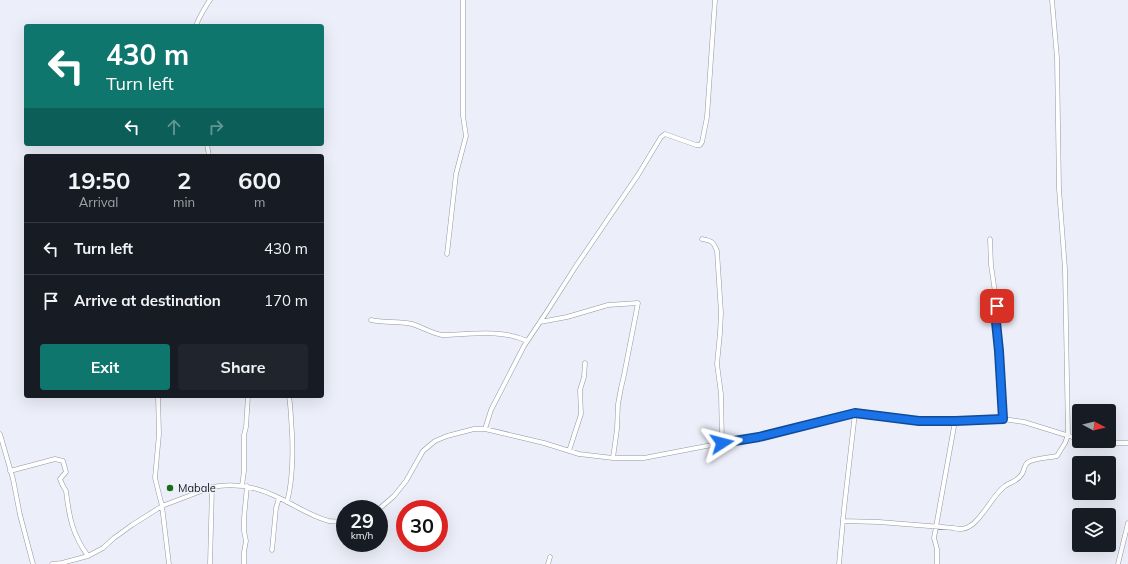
<!DOCTYPE html>
<html lang="en">
<head>
<meta charset="utf-8">
<style>
  body { margin:0; font-family:Mulish,sans-serif; background:#20242c; color:#f1f3f6; height:100vh; display:flex; flex-direction:column; font-size:15px; white-space:nowrap }
  * { box-sizing:border-box; margin:0 }
  p { font-size:13px; color:#9ea1a6 }
  .icon { flex:none; width:22px; height:22px; fill:none; stroke:currentColor; stroke-width:2; stroke-linecap:round; stroke-linejoin:round }
  .map { position:relative; flex:1; overflow:hidden }
  .side { position:absolute; left:24px; top:154px; width:300px; height:244px; display:flex; flex-direction:column; background:#171b24; border-radius:4px; box-shadow:0 4px 16px #0002 }
  .side>* { flex:none }
  .guide { position:absolute; left:24px; top:24px; width:300px; height:122px; border-radius:4px; box-shadow:0 4px 16px #0002; background:#0f766e; color:#fff; overflow:hidden }
  .needle { width:26px; rotate:97deg }
  .fabs { position:absolute; left:1072px; top:404px; display:grid; gap:8px }
  .fabs a { display:grid; place-items:center; width:44px; height:44px; border-radius:4px; background:#171b24; box-shadow:0 4px 16px #0002; font-size:20px }
  .speed { position:absolute; left:336px; top:500px; display:flex; gap:8px; font-size:20px; font-weight:700; text-align:center }
  .speed>* { display:grid; place-content:center; width:52px; height:52px; border-radius:50%; background:#171b24; box-shadow:0 4px 16px #0002; line-height:1 }
  .speed small { font-size:10px; font-weight:400 }
  .speed .limit { border:6px solid #d22; background:#fff; color:#111 }
  .pin { position:absolute; display:grid; place-items:center; width:34px; height:34px; color:#fff; margin:-17px; border-radius:8px; box-shadow:0 2px 6px #0006 }
  .me { position:absolute; width:44px; margin:-22px; rotate:81deg; stroke-linejoin:round; filter:drop-shadow(0 0 3px #0008) }
  .turn { display:flex; align-items:center; gap:14px; height:84px; padding:0 16px; font-size:18px }
  .turn .icon { width:52px; height:52px; stroke-width:2.5 }
  .turn b { display:block; font-size:28px; line-height:34px }
  .lanes { display:flex; align-items:center; height:38px; padding:0 16px; background:#0003; justify-content:center; gap:20px; direction:ltr }
  .lanes .off { opacity:.35 }
  .eta { display:flex; justify-content:space-evenly; align-items:center; height:68px; text-align:center }
  .eta b { font-size:24px; font-weight:700; line-height:28px }
  .primary-button { display:flex; gap:8px; margin-top:auto; padding:8px 16px }
  .primary-button a { flex:1; height:46px; border-radius:4px; background:#0f766e; color:#fff; font-size:16px; font-weight:700; line-height:46px; text-align:center }
  .primary-button a+a { background:#20242c; color:#f1f3f6 }
  ul { padding:0; list-style:none }
  li { display:flex; align-items:center; gap:12px; height:52px; padding:0 16px; border-top:1px solid #363941 }
  li div { flex:1 }
  li b { display:block; font-size:15px }
  li em { font-style:normal }
  .map>svg:first-child { display:block }
  .lines { fill:none; stroke-linecap:round; stroke-linejoin:round }
  .street-casing { stroke:#9497a1; stroke-width:5 }
  .street { stroke:#fff; stroke-width:4 }
  .route-casing { stroke:#114b97; stroke-width:10 }
  .route { stroke:#1a73e8; stroke-width:7 }
  .poi-dot { fill:#156e18; stroke:#eceff9; stroke-width:1.5 }
  .labels { text-anchor:middle; dominant-baseline:central; stroke-width:3; stroke-linejoin:round; paint-order:stroke }
  .poi-label { font-size:11px; fill:#141519; stroke:#eceff9; text-anchor:start }
</style>
</head>
<body>
<div class="map">
<svg width="1128" height="564" viewBox="0 0 1128 564">
  <rect width="100%" height="100%" fill="#eceff9"/>
  <g class="lines">
    <g class="street-casing">
      <path id="street" d="M 196,26 C 197,21 207,4 210,0
        M 207,144 L 209,156
        M 702,239 C 712,241 713,241 717,251 L 721,313 L 720,333 L 717,364 L 721,394 L 722,443
        M 990,239 L 991,265 L 997,306 L 996,322 L 999,351 L 1003,419
        M 447,254 L 456,174 L 466,136 L 463,116 L 463,0
        M 371,320 C 385,323 399,321 412,324 C 422,327 431,333 442,335 L 445,335 C 472,334 502,329 527,341
        M 540,322 L 567,317 L 608,305 L 638,303 L 624,375 L 621,388 L 618,404 L 617,429 L 613,458
        M 158,396 L 159,434 L 155,478 L 162,506 L 169,564
        M 485,429 L 491,410 L 524,346 L 546,313 L 576,266 L 638,175 L 661,137 L 665,134 L 696,145 L 700,145 L 702,142 L 707,117 L 715,0
        M 0,434 L 13,479 L 20,515 L 33,564
        M 1091,441 L 1101,443 L 1128,443
        M 569,451 L 581,414 L 580,390 L 584,377 L 585,363
        M 10,471 L 55,459 L 63,461 L 66,472 L 60,479 L 63,486 L 66,491 C 69,516 72,534 88,556
        M 242,486 L 244,471 L 244,435 L 246,427 L 248,396
        M 287,502 C 293,480 293,456 292,433 C 291,421 291,409 289,396
        M 379,509 L 394,496 L 406,481 L 423,451 L 435,441 L 447,436 L 474,429 L 485,429 L 544,443 L 579,454 L 613,458 L 644,458 L 722,443 L 759,437 L 855,413 L 919,421 L 1003,419 L 1024,422 L 1079,439
        M 843,521 L 879,522 L 954,528 C 977,536 989,497 1005,486 C 1011,481 1016,483 1022,474 C 1024,471 1024,466 1027,463 C 1033,458 1049,458 1057,456 L 1065,443 L 1068,435 L 1065,269 L 1059,189 L 1057,58 L 1052,0
        M 272,550 L 276,508 L 279,498
        M 52,564 L 62,563 L 88,556 L 103,548 L 114,538 L 132,525 L 162,506 L 212,487 C 244,481 268,491 295,506 C 306,512 317,518 329,521 C 334,522 340,521 345,522
        M 210,564 L 212,487
        M 244,564 L 244,552 L 246,541 L 244,531 L 244,518 L 247,486
        M 548,564 L 550,557
        M 839,564 L 844,509 L 855,413
        M 937,564 L 937,549 L 934,538 L 955,421
        M 1118,564 L 1128,523"/>
    </g>
    <use href="#street" class="street"/>
  </g>
  <g class="lines">
    <g class="route-casing">
      <path id="route" d="M 722,443 L 759,437 L 855,413 L 919,421 L 955,421 L 1003,419 L 999,351 L 996,322 L 997,306"/>
    </g>
    <use href="#route" class="route"/>
  </g>
  <circle class="poi-dot" cx="170" cy="488" r="4"/>
  <g class="labels">
    <g class="poi-label">
      <text x="178" y="488">Mabale</text>
    </g>
  </g>
</svg>
<div class="fabs">
<a><svg class="needle" viewBox="-14 -14 28 28"><path d="M0-13l5 13h-10z" fill="#e53935"/><path d="M0 13l5-13h-10z" fill="#9ea1a6"/></svg></a>
<a><svg class="icon" aria-label="sound" viewBox="0 0 24 24"><path d="M4 9h4l5-4v14l-5-4H4zM17 9q2 3 0 6"/></svg></a>
<a><svg class="icon" aria-label="layers" viewBox="0 0 24 24"><path d="M12 4l9 5-9 5-9-5zM3 14l9 5 9-5"/></svg></a>
</div>
<div class="speed"><div>29<small>km/h</small></div><div class="limit">30</div></div>
<div class="pin" style="left:997px;top:306px;background:#d93025"><svg class="icon" aria-label="arrive" viewBox="0 0 24 24"><path d="M6 21V4h12l-3 4 3 4H6"/></svg></div>
<svg class="me" style="left:722px;top:443px" viewBox="-20 -20 40 40"><path d="M0-17L14 15 0 8-14 15z" fill="#1a73e8" stroke="#fff" stroke-width="4"/></svg>
<div class="guide">
<div class="turn"><svg class="icon" aria-label="left" viewBox="0 0 24 24"><path d="M17 20v-9H6M10 6l-5 5 5 5"/></svg><div><b>430 m</b>Turn left</div></div>
<div class="lanes"><svg class="icon" aria-label="left" viewBox="0 0 24 24"><path d="M17 20v-9H6M10 6l-5 5 5 5"/></svg><svg class="icon off" aria-label="ahead" viewBox="0 0 24 24"><path d="M12 20V5M6 11l6-6 6 6"/></svg><svg class="icon off" aria-label="right" viewBox="0 0 24 24"><path d="M7 20v-9h11M14 6l5 5-5 5"/></svg></div>
</div>
<section class="side">
<div class="eta">
<div><b>19:50</b><p>Arrival</p></div>
<div><b>2</b><p>min</p></div>
<div><b>600</b><p>m</p></div>
</div>
<ul>
<li><svg class="icon" aria-label="left" viewBox="0 0 24 24"><path d="M17 20v-9H6M10 6l-5 5 5 5"/></svg><div><b>Turn left</b></div><em>430 m</em></li>
<li><svg class="icon" aria-label="arrive" viewBox="0 0 24 24"><path d="M6 21V4h12l-3 4 3 4H6"/></svg><div><b>Arrive at destination</b></div><em>170 m</em></li>
</ul>
<div class="primary-button"><a>Exit</a><a>Share</a></div>
</section>
</div>
</body>
</html>
